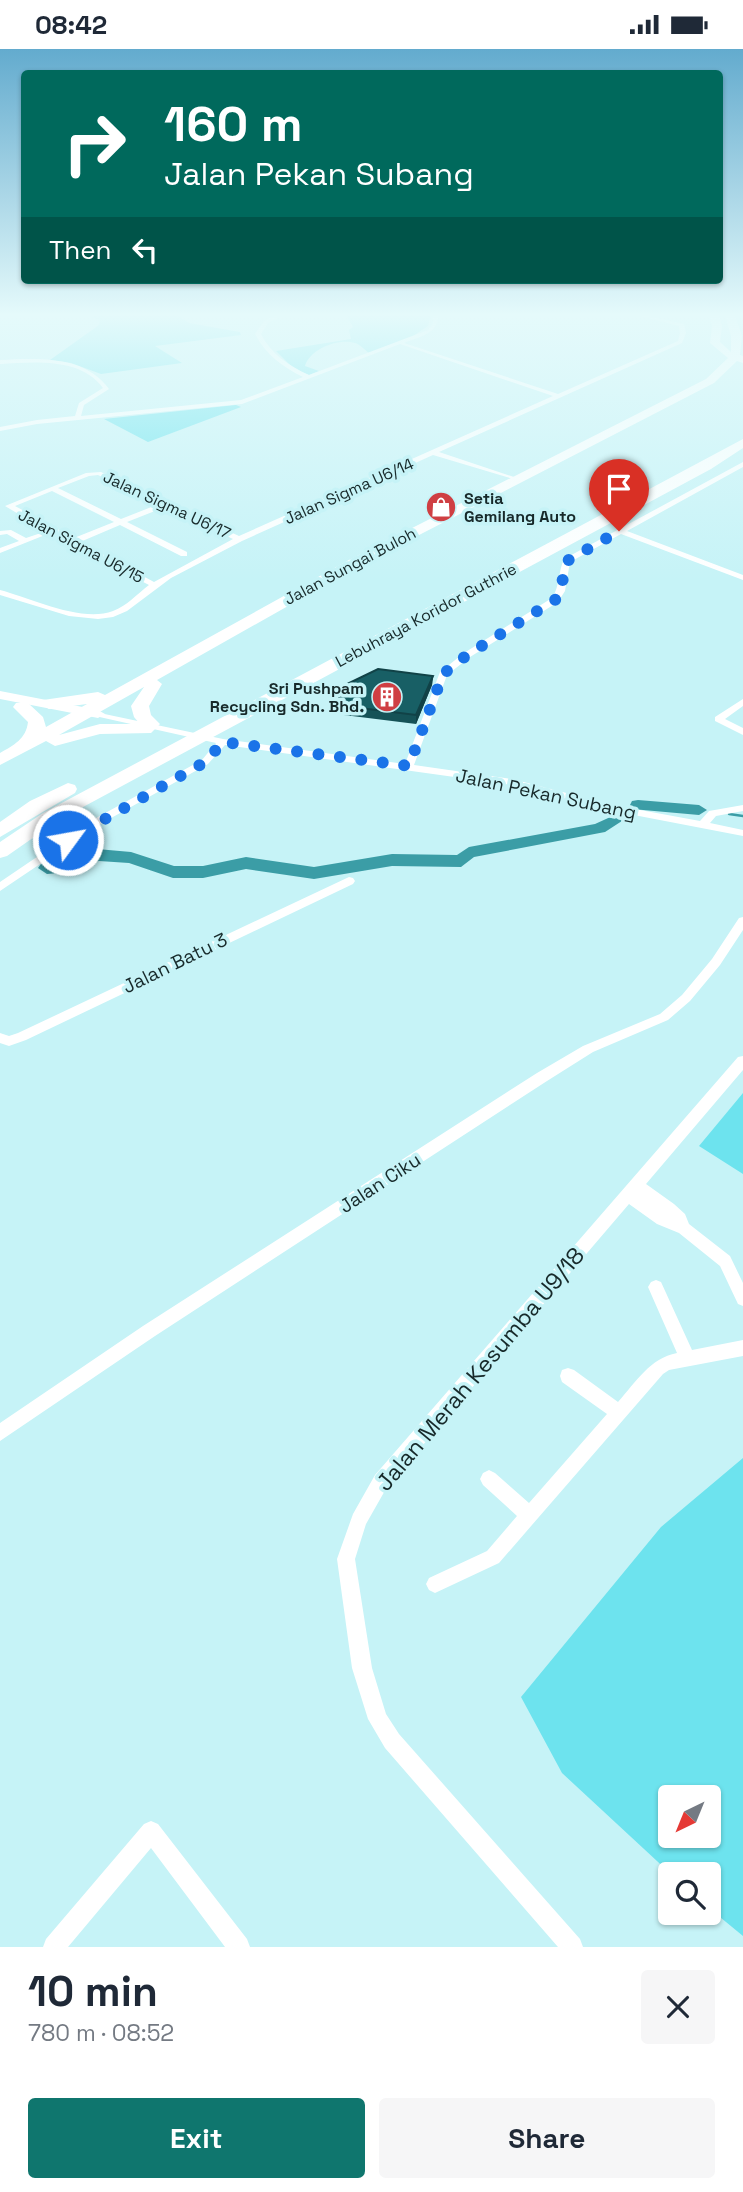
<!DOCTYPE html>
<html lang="en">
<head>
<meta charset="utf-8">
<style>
  body { margin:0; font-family:"Space Grotesk",sans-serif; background:#f6f6f7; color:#1f2937; height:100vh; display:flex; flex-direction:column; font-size:26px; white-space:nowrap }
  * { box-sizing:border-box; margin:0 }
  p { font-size:23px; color:#747a83 }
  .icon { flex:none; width:38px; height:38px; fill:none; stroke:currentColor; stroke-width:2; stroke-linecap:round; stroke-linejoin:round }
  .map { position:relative; height:1898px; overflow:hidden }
  .drawer { display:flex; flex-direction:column; background:#fff; flex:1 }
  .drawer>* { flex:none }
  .banner { position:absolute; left:21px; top:21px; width:702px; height:214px; border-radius:7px; box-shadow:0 2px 5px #0004; background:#00695c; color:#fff; overflow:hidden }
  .needle { width:46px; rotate:223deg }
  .tools { position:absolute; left:658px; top:1736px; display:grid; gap:14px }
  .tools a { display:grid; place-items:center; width:63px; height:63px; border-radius:7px; background:#fff; box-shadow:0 2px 5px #0004; font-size:35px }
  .pin { position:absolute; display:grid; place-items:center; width:60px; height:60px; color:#fff; margin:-72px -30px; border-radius:50% 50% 50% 0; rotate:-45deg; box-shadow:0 0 7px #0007 }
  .pin .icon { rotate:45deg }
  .me { position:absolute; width:77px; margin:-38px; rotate:58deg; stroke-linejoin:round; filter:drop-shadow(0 0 5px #0008) }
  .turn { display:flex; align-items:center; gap:24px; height:147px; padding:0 28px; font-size:32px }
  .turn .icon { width:91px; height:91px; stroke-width:2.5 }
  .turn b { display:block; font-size:49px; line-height:60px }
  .then { display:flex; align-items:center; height:66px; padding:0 28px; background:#0003; gap:14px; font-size:26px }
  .round { display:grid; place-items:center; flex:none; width:74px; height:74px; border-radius:7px; background:#f6f6f7 }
  .summary { display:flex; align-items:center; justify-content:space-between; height:119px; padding:0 28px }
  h1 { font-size:42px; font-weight:700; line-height:52px }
  .cta { display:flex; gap:14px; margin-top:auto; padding:14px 28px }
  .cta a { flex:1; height:80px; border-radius:7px; background:#0f766e; color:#fff; font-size:28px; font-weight:700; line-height:80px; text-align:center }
  .cta a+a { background:#f6f6f7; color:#1f2937 }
  .status { display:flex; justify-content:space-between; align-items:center; height:49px; padding:0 35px; background:#fff; direction:ltr }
  .status svg { height:19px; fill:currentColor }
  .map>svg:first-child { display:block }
  .green { fill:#6de3ee; fill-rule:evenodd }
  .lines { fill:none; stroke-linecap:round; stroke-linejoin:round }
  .stream { stroke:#3b9da6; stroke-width:2.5 }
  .river { fill:#3b9da6; fill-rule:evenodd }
  .street { fill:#fff; fill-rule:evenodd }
  .secondary { fill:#fff; fill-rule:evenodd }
  .highway { fill:#fff; fill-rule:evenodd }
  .wall { fill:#155257 }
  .shaded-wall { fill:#114247 }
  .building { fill:#185f65; stroke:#114247; stroke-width:2 }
  .route { stroke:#1a73e8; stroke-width:12; stroke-dasharray:0 21.6 }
  .labels { text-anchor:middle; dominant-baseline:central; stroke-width:7; stroke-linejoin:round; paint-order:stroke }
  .far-street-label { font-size:16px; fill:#17292a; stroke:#c6f3f7 }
  .far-poi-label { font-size:16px; font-weight:bold; fill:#17292a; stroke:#c6f3f7; text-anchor:start }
  .street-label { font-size:19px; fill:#17292a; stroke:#c6f3f7 }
  .near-street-label { font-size:23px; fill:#17292a; stroke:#c6f3f7 }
</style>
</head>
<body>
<div class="status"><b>08:42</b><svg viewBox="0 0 49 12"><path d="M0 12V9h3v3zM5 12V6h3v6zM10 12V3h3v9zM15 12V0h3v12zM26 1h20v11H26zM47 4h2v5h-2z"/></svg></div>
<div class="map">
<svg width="743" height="1898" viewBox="0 0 743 1898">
  <rect width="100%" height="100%" fill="#c6f3f7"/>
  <path class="green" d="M 99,266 L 177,266 L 189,274 L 240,283 L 241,286 L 155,297 L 182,314 L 101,325 L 71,314 L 50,311 L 99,276 L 100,271 L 90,268 Z
    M 346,266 L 431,266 L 428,277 L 410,289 L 369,304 C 365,301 359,295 355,294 C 338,289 310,300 305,317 L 319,322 L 309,326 L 295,321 L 276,302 L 351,290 L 349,281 L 353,278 Z
    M 236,356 L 241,358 L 148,393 L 104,370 Z
    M 743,1044 L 743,1125 L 699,1097 Z
    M 743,1409 L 743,1887 L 709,1859 L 709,1825 L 671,1825 L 562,1724 L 521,1648 L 661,1478 ZM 670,1748 L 709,1748 L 709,1787 L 670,1787 Z"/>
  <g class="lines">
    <path class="stream" d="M 729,765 L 743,767"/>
    <path class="river" d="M 638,751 L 699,756 L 707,761 L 699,766 L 632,760 L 630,756 L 632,752 Z
      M 617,765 L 623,766 L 625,770 L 605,783 L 474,808 L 461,818 L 392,817 L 314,830 L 246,820 L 203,829 L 173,829 L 129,814 L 99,812 L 70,823 L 47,825 L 38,819 L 41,815 L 68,812 L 97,800 L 131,803 L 174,817 L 203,817 L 246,808 L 314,818 L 392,805 L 457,806 L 469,798 L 595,775 Z"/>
    <path class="street" d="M 276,266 L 278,269 L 268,274 L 261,285 C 271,305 289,317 309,326 L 428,281 L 433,274 L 433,266 L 438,266 C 439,285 419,288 404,294 L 558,345 L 678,292 L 680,284 L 679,277 L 636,266 L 644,266 L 684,275 L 686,284 L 682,294 L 439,403 L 520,430 L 520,432 L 433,406 L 242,492 L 171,529 L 127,562 L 113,568 L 98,570 L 69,567 L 0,546 L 0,541 C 31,549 81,574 113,562 C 127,557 137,545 149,536 L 69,495 L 5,457 L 86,424 L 101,423 L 239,487 L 553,347 L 400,295 L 242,355 L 37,375 L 0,382 L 0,378 L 37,371 L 75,367 L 79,354 L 103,339 C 81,308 33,313 0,315 L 0,311 C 38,309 85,306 109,340 L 84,356 L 81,367 L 241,351 L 303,328 C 283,318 266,306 255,285 L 264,272 ZM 98,426 L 159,455 L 121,470 L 58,439 L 89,427 ZM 52,442 L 114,473 L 74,489 L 15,457 ZM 165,458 L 233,490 L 154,533 L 80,493 L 120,476 L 181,507 L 187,507 L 187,503 L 127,473 Z
      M 743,413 L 743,418 L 627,482 L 743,526 L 743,531 L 621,485 L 570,513 L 565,542 L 558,553 L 470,608 L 447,626 L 414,716 L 512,730 L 613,756 L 700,772 L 709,762 L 743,756 L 743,762 L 716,767 L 710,774 L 743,781 L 743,787 L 613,762 L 512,736 L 225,696 L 208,715 L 95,778 L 0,842 L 0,833 L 87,774 L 202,711 L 216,694 L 95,667 L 95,663 L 223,690 L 405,715 L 440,623 L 464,604 L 552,549 C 560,537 558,523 564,510 Z
      M 11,481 L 26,489 L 41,484 L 45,486 L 0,504 L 0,499 L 19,492 L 7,485 L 0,486 L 0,482 Z
      M 743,650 L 743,657 L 725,670 L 743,679 L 743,686 L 715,672 L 715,668 Z
      M 349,828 L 353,829 L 355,832 L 353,835 L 26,991 L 9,997 L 0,994 L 0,984 L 9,987 L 18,984 Z
      M 743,868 L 743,881 L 720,916 L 690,952 L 668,971 L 593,1003 L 547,1032 L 155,1287 L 0,1392 L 0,1374 L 143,1277 L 537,1024 L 583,997 L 660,965 L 682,946 L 712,910 L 739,869 Z
      M 743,1007 L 743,1021 L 646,1135 L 674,1155 L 685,1165 L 689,1175 L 730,1207 L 743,1234 L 743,1257 L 738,1255 L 720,1217 L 679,1184 L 657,1175 L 629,1155 L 387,1438 L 366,1475 L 355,1510 L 372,1619 L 386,1665 L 399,1685 L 580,1890 L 583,1898 L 558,1898 L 385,1699 L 368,1670 L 352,1619 L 337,1510 L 353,1465 L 375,1426 L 738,1008 Z
      M 656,1231 L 661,1233 L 692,1301 L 743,1291 L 743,1307 L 669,1321 L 663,1325 L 499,1514 L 435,1544 L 429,1541 L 426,1535 L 429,1529 L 487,1502 L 517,1467 L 483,1436 L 480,1430 L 483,1424 L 489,1421 L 495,1424 L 529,1454 L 607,1365 L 562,1333 L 560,1327 L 562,1321 L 568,1319 L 574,1321 L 618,1353 C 636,1333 650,1309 677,1304 L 648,1238 L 651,1233 Z
      M 151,1772 L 158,1775 L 247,1890 L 250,1898 L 225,1898 L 151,1799 L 68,1898 L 43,1898 L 46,1890 L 144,1775 Z"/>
    <path class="secondary" d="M 0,642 L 98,661 L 105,665 L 98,669 L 0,650 Z"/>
    <path class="highway" d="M 709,266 L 719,266 L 722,277 L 720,293 L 731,303 L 731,287 L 725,266 L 735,266 L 742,287 L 740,306 L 743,307 L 743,314 L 737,312 L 714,334 L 357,518 L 157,631 L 162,635 L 149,657 L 151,666 L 160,675 L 151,684 L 100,685 L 55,697 L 46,692 L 0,716 L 0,704 C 14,696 26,690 28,673 L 13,658 L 16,654 L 28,654 L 43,668 L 46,678 L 87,655 L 49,660 L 40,655 L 43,651 L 98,643 L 105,646 L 347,512 L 706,330 L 728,309 L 710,294 L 712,277 ZM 144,638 L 131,657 L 134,668 L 140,675 L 100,675 L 59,686 Z
      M 743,390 L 743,399 L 711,420 L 57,772 L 7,807 L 0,809 L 0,793 L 43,764 Z
      M 68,734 L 75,736 L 77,740 L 75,744 L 0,788 L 0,773 L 30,752 Z"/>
  </g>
  <path class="wall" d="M 433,627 L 432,636 L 416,675 L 336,665 L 335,656 Z"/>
  <path class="shaded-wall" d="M 433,627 L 432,636 L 416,675 L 416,666 Z"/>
  <path class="building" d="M 378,620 L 433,627 L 416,666 L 335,656 L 347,635 Z"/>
  <linearGradient id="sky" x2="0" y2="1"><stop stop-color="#63abce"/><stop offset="0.5" stop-color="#e5fafb"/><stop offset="1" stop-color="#e5fafb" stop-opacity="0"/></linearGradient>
  <rect width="743" height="531" fill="url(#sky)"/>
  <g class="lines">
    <path class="route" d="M 68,791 L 205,713 L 223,693 L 409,717 L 443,625 L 467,606 L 555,551 C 566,540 560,525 567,512 L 619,482"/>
  </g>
  <defs>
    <g id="shop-disc" transform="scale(1.575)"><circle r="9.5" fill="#cf3f43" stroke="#c6f3f7"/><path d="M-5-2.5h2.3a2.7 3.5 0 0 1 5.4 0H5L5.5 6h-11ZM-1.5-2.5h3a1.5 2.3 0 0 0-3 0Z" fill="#fff"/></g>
    <g id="building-disc" transform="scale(1.575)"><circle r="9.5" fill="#cf3f43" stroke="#c6f3f7"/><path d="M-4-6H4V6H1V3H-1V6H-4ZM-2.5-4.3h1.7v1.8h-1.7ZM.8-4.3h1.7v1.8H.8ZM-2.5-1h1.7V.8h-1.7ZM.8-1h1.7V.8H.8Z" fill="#fff"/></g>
  </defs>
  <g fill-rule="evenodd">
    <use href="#shop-disc" x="441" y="458"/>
    <use href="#building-disc" x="387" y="648"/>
  </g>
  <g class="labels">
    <g class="far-street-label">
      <text transform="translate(349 442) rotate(-24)">Jalan Sigma U6/14</text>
      <text transform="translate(167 456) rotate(25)">Jalan Sigma U6/17</text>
      <text transform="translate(81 497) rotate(28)">Jalan Sigma U6/15</text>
      <text transform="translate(350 517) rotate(-28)">Jalan Sungai Buloh</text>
      <text transform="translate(426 566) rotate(-28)">Lebuhraya Koridor Guthrie</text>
    </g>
    <g class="far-poi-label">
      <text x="464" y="449">Setia<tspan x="464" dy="18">Gemilang Auto</tspan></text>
      <text x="364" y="639" text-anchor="end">Sri Pushpam<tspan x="364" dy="18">Recycling Sdn. Bhd.</tspan></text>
    </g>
    <g class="street-label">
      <text transform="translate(546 745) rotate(12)">Jalan Pekan Subang</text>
      <text transform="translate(175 914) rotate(-26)">Jalan Batu 3</text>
      <text transform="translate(380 1134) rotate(-33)">Jalan Ciku</text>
    </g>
    <g class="near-street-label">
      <text transform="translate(480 1320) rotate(-50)">Jalan Merah Kesumba U9/18</text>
    </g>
  </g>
</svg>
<div class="tools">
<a><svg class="needle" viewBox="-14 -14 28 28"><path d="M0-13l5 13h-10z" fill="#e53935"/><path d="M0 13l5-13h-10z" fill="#747a83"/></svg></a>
<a><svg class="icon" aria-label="search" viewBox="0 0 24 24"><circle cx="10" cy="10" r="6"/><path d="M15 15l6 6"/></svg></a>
</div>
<div class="pin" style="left:619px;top:482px;background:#d93025"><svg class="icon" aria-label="arrive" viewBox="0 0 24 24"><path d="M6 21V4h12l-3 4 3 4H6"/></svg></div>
<svg class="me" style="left:68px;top:791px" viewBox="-20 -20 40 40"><circle r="17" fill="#1a73e8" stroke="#fff" stroke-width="3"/><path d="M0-11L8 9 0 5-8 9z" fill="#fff"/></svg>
<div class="banner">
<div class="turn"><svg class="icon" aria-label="right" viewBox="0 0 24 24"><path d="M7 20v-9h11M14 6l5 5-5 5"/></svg><div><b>160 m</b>Jalan Pekan Subang</div></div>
<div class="then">Then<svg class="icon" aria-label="left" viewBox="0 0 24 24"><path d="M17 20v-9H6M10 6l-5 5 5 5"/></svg></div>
</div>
</div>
<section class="drawer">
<div class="summary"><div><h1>10 min</h1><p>780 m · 08:52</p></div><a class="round"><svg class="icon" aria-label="close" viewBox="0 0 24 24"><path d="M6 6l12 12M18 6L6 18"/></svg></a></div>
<div class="cta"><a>Exit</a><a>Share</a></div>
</section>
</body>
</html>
